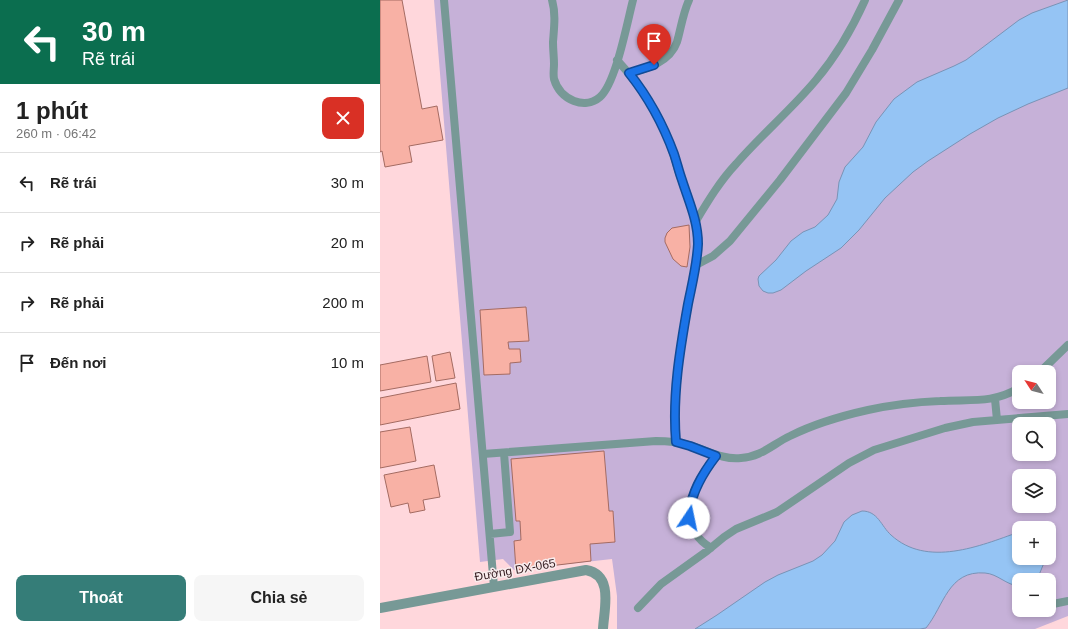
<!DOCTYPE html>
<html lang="vi">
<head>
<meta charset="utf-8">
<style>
  body { margin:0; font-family:Arial,sans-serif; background:#f6f6f6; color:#222; height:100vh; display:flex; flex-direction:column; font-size:15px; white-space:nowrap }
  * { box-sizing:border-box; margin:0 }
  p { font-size:13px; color:#767676 }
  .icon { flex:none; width:22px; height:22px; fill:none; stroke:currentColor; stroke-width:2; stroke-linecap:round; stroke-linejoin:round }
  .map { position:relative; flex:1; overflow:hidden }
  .side { display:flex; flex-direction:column; background:#fff; width:380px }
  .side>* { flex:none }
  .hud { background:#0b6e4f; color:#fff; overflow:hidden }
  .needle { width:26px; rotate:306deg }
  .tools { position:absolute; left:632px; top:365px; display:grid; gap:8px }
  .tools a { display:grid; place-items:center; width:44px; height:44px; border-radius:8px; background:#fff; box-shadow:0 2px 6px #0003; font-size:20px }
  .pin { position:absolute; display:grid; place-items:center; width:34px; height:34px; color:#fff; margin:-41px -17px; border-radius:50% 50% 50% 0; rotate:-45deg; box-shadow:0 0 4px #0007 }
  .pin .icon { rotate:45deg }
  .me { position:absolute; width:44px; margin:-22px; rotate:11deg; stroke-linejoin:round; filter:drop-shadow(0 0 3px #0008) }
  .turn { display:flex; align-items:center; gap:14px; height:84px; padding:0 16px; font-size:18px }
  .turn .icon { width:52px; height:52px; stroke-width:2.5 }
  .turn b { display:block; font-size:28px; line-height:34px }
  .round { display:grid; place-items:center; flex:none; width:42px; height:42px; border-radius:8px; background:#f6f6f6 }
  .headline { display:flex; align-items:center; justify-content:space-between; height:68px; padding:0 16px }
  h1 { font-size:24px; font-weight:600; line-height:30px }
  .primary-button { display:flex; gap:8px; margin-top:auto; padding:8px 16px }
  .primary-button a { flex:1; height:46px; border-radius:8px; background:#357d78; color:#fff; font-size:16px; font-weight:600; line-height:46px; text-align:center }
  .primary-button a+a { background:#f6f6f6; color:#222 }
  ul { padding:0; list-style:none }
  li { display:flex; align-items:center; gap:12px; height:60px; padding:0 16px; border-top:1px solid #e0e0e0 }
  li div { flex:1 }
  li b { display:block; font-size:15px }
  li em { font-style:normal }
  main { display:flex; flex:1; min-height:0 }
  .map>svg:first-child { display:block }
  .green { fill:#c6b1d8; fill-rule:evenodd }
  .water { fill:#95c4f4; stroke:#7993b6 }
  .building { fill:#f8b1a5; stroke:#a46b62 }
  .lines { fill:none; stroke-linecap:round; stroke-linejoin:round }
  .lane { stroke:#779996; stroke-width:8 }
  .street { stroke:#779996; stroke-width:10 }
  .route-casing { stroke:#114b97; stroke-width:10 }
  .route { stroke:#1a73e8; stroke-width:7 }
  .labels { text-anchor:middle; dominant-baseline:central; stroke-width:3; stroke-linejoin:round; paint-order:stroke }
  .street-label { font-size:12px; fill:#392125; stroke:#f9eced }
</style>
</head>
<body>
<main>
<section class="side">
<div class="hud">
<div class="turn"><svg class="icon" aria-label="left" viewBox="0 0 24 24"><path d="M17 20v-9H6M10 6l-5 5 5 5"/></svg><div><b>30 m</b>Rẽ trái</div></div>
</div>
<div class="headline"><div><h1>1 phút</h1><p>260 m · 06:42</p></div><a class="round" style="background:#d93025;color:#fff"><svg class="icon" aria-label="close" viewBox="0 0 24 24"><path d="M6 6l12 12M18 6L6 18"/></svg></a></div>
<ul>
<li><svg class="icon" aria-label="left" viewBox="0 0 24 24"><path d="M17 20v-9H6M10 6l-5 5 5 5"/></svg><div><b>Rẽ trái</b></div><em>30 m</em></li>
<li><svg class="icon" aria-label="right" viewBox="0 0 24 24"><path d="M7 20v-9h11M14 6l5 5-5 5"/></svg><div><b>Rẽ phải</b></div><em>20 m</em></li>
<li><svg class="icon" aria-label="right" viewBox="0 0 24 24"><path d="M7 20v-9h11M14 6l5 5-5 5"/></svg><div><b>Rẽ phải</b></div><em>200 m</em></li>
<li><svg class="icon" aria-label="arrive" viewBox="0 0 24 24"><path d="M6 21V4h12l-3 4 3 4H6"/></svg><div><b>Đến nơi</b></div><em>10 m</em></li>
</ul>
<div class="primary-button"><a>Thoát</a><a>Chia sẻ</a></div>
</section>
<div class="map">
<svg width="688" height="629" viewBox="0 0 688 629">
  <rect width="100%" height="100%" fill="#ffd7dc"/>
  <path class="green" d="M 54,0 L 688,0 L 688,616 L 655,629 L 237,629 L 237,596 L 232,559 L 134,570 L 123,559 L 100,562 ZM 639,372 L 669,372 L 669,402 L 639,402 ZM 639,424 L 669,424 L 669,454 L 639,454 ZM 639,476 L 669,476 L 669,506 L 639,506 ZM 639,528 L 669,528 L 669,558 L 639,558 ZM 639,580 L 669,580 L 669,610 L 639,610 Z"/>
  <path class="water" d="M 688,0 L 688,88 L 648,104 L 618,118 L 590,134 L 548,161 L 533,172 L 505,198 L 479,230 L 461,248 L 426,271 L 401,290 L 393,293 L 388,293 L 383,291 L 379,286 L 378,279 L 379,276 L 396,260 L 411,241 L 423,232 L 435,227 L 448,215 L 457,199 L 459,182 L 465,167 L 483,147 L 496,122 L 514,99 L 537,82 L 574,66 L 586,60 L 639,20 L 652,13 Z
    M 482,511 C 498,511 501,526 511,535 C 547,568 600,546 639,532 L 639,558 L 666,558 L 659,575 L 655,580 L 639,580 L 639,586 C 626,585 618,574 605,573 C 568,570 564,606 546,628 L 540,629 L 315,629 L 337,615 L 385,582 L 398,575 L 433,561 L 442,555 L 455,541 L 464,522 L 472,515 Z
    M 662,526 C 680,528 676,542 669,553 L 669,528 L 649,528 Z"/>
  <path class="building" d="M 0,0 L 22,0 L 42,109 L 57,106 L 63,140 L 29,146 L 32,162 L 5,167 L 2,151 L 0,152 Z
    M 309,225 L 310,247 L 307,267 L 301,266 L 293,259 L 285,242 L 285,238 L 287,233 L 292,228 Z
    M 146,307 L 149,341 L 128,342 L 129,349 L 140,349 L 141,362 L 130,363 L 130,374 L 104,375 L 100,310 Z
    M 70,352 L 75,378 L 56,381 L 52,356 Z
    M 47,356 L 51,382 L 0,391 L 0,365 Z
    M 76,383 L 80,409 L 0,425 L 0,398 Z
    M 30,427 L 36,461 L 0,468 L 0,432 Z
    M 224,451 L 229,511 L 233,511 L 235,542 L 210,544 L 211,561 L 136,570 L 134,541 L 141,540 L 140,521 L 136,521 L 131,459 Z
    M 54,465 L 60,497 L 43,500 L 45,510 L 30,513 L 28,503 L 11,507 L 4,475 Z"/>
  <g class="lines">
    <path class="lane" d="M 64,0 L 114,587
      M 172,0 C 176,14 174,28 173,42 C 173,50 174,57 174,64 C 174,69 173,74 174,79 C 177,89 184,97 194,101 C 202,104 212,104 220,97 C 236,83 247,23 253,0
      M 237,60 C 258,83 275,107 287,136 C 293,150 296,165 301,179 C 309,200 318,220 318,243 C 318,265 311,285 308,306 C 300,351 292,397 296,442
      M 249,73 C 267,69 290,62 297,42 C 301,28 303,13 309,0
      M 316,221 C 328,201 340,181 356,164 C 381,135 411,110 436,80 C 456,56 472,29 485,0
      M 316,265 L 333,256 L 350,241 L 400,180 L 466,93 L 492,50 L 519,0
      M 660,372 L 688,345
      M 615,399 L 617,420
      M 103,454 L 276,441 C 287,441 298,442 309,445 C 327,450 342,460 361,458 C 381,457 393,444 410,436 C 434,424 461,416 488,410 C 511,405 535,402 560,401 C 589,399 613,404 639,388
      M 110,534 L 130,532 L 124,453
      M 331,548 C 292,524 314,483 336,456
      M 673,604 L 688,601
      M 258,608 L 281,584 L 327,551 L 344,537 L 356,529 L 397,512 L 469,463 L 494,450 L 565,428 L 593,422 L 688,414"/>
    <path class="street" d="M 0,608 L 206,570 C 234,575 224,609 223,629"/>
  </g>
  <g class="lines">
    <g class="route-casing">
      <path id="route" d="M 274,65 L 249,73 C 269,98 283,124 294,154 C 297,163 299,172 302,180 C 309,202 318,221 318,244 C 317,265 312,284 308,304 C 300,349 292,396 296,442 L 310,446 L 336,456 C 322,474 310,494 309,518"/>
    </g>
    <use href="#route" class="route"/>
  </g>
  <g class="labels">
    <g class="street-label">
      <text transform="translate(135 570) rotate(-10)">Đường DX-065</text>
    </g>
  </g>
</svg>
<div class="tools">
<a><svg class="needle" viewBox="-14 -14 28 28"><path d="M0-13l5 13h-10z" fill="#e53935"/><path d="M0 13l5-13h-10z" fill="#767676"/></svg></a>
<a><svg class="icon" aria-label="search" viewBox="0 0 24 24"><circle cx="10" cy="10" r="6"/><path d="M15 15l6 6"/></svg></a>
<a><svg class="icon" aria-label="layers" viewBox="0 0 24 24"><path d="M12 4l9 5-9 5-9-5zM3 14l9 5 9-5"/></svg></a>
<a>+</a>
<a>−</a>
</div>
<div class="pin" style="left:274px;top:65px;background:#d93025"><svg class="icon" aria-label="arrive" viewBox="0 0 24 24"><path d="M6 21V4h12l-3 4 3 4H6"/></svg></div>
<svg class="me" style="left:309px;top:518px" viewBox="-20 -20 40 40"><circle r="19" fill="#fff"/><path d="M0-13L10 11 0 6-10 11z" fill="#1a73e8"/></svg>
</div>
</main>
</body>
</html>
